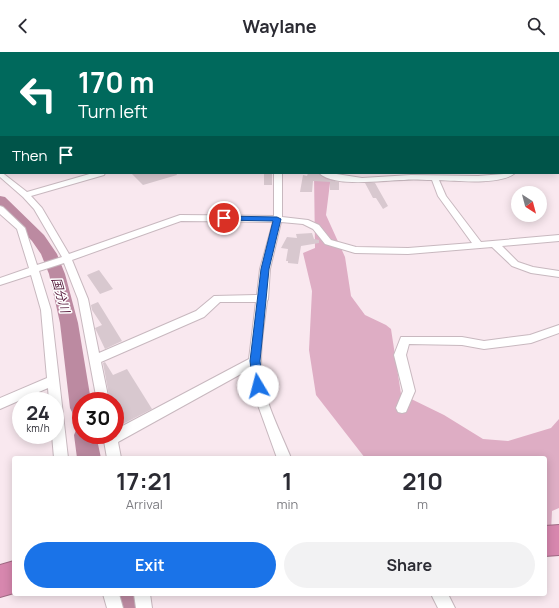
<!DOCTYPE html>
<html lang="en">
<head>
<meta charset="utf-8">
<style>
  body { margin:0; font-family:Manrope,"Noto Sans JP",sans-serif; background:#f2f2f3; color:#2b2b33; height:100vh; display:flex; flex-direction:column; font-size:15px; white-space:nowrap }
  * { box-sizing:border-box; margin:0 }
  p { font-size:13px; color:#7c7c81 }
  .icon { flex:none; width:22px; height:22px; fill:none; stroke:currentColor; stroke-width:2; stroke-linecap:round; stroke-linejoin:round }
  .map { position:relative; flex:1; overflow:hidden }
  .panel { position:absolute; left:12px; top:404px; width:535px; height:140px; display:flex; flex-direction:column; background:#fff; border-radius:4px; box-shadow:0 2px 10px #0003 }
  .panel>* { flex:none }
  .guide { position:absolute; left:0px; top:0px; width:559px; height:122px; box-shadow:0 2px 10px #0003; background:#00695c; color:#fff; overflow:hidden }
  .needle { width:26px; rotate:144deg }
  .buttons { position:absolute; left:511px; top:134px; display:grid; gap:8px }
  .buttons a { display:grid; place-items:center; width:36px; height:36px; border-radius:50%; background:#fff; box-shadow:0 2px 10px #0003; font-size:20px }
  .speed { position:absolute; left:12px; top:340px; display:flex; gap:8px; font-size:20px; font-weight:700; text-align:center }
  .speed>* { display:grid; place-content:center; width:52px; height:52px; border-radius:50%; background:#fff; box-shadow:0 2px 10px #0003; line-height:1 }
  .speed small { font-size:10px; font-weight:400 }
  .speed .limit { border:6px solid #d22; background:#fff; color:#111 }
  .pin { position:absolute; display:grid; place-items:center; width:34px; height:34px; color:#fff; margin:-17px; border:2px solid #fff; border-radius:50%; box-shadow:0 1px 4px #0007 }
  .me { position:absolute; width:44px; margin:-22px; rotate:352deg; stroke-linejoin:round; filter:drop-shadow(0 0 3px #0008) }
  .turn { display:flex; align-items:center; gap:14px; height:84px; padding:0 12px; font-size:18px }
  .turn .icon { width:52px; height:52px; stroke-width:2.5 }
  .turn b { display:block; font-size:28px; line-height:34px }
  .then { display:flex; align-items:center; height:38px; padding:0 12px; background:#0003; gap:8px; font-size:15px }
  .eta { display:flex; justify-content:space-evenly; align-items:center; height:68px; text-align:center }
  .eta b { font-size:24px; font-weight:700; line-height:28px }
  .action { display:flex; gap:8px; margin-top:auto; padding:8px 12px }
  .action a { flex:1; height:46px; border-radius:24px; background:#1a73e8; color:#fff; font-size:16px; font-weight:700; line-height:46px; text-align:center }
  .action a+a { background:#f2f2f3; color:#2b2b33 }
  header { display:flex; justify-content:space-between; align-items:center; height:52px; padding:0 12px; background:#fff; font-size:18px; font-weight:700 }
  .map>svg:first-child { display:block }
  .green { fill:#deadc4 }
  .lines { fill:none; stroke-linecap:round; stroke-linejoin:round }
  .river { fill:#bc8aa1; fill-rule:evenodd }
  .building { fill:#d8c8cf }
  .street-casing { stroke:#c8b8bf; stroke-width:2 }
  .secondary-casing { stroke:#c8b8bf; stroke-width:2 }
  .highway-casing { stroke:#9f6983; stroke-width:2 }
  .street { fill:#fff; fill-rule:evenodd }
  .secondary { fill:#fff; fill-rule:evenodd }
  .highway { fill:#d787ae; fill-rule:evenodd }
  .rail-casing { stroke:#80767a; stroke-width:2.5 }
  .rail { stroke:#fff; stroke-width:1.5; stroke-dasharray:4.5; stroke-linecap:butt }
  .route { fill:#1a73e8; stroke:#114b97 }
  .labels { text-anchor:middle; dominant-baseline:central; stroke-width:3; stroke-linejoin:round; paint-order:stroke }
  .water-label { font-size:12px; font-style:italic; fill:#531638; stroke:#fff }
</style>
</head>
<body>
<header><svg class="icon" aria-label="back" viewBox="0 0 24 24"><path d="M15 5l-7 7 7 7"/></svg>Waylane<svg class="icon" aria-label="search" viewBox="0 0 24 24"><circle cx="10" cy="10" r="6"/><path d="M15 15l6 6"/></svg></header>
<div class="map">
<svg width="559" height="556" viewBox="0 0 559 556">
  <rect width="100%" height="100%" fill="#f9e8ef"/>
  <path class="green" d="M 314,121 L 330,121 L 336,126 L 330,131 L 326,163 L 345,205 L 351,244 L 365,263 L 386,273 L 391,277 L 401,342 L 444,363 L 483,387 L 508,389 L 551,376 L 559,367 L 559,456 L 552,459 L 551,480 L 545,480 L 545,406 L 365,406 L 316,343 L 309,298 L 312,239 L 303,201 L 315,196 Z"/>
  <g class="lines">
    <path class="river" d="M 0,144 L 5,145 L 44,183 L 57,202 L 65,222 L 78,271 L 91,349 L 81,349 L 81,365 L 73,362 L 70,356 L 60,271 L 49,222 L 41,202 L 32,189 L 0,156 Z
      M 81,375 L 81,383 L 96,383 L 101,406 L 77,406 L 74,383 L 77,376 Z
      M 113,542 L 141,542 L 144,556 L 114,556 Z"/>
  </g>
  <path class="building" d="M 131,121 L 176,121 L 177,123 L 143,133 Z
    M 264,121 L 272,121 L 272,133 L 264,133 Z
    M 308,121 L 318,121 L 326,127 L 339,130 L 339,138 L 330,138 L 330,130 L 313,129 L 312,140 L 300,140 L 303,123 L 307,124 Z
    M 365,131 L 375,131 L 388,154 L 383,157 L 376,146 L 373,146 Z
    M 312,181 L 314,187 L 319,188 L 319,191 L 301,194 L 298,212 L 288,211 L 288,209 L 286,209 L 288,197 L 281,196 L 287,185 L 297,186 L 296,182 Z
    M 99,218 L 113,237 L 100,242 L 87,223 Z
    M 98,250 L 122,289 L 105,297 L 95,276 L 102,273 L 92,258 L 91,253 Z
    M 105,310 L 113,323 L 127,317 L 152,357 L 115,376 L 115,349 L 110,349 L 103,311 Z"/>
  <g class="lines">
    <g class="street-casing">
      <path id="street" d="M 88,0 L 98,0 L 87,1 Z
        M 185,0 L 194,0 L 184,1 Z
        M 380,0 L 410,0 L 379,1 Z
        M 558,5 L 559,5 L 559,9 L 558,9 Z
        M 1,16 L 1,20 L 0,21 L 0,17 Z
        M 558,41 L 559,41 L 559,45 L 558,45 Z
        M 0,92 L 1,92 L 1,96 L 0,96 Z
        M 558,93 L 559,93 L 559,97 L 558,97 Z
        M 558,117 L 559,117 L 559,121 L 557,121 Z
        M 0,119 L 27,140 L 93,121 L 105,121 L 104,123 L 31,144 L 42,156 L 69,202 L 180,163 L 274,164 L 274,121 L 282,121 L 282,165 L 308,168 L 319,173 L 331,188 L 356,195 L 408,196 L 472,191 L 438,144 L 432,128 C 422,128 413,127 404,128 C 383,128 335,136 319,121 L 330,121 L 362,126 L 411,123 L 478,124 L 515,121 C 501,133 458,129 439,128 L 446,144 L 481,190 L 559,183 L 559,189 L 502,194 L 518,210 L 533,215 L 559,219 L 559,225 L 531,221 L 512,214 L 492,195 L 408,202 L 355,201 L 325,192 L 313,177 L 303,172 L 281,170 L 270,217 L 268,247 L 267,249 C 264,274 259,300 262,324 C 265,351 281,381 291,406 L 277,406 L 254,342 L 250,317 L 118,390 L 121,406 L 107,406 L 103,383 L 115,383 L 115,378 L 249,307 L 256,250 L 220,250 L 204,265 L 101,310 L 109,349 L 97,349 L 78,247 L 64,211 L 39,219 L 51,258 L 68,406 L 54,406 L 52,383 L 55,383 L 55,349 L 49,349 L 48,336 L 0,357 L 0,346 L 47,326 L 41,258 L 31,223 L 0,233 L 0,226 L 29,216 L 17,177 L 0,162 L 0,154 L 3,155 L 25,176 L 37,213 L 62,205 L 34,157 L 23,145 L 0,125 ZM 181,169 L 273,170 L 260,217 L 257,243 L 214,244 L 196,259 L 99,301 L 88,247 L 72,208 Z
        M 559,273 L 559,281 L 531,291 L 484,297 L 462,293 L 409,292 L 406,303 L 415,339 L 406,360 L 402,361 L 398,360 L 396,356 L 403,339 L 394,303 L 401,285 L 462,285 L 484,289 L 530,283 Z
        M 103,542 L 119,542 L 123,556 L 107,556 Z
        M 134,542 L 150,542 L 152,556 L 136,556 Z
        M 431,542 L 448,542 L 455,556 L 438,556 Z"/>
    </g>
    <g class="secondary-casing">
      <path id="secondary" d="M 134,0 L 143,0 L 144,1 L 135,1 Z
        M 285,0 L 296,0 L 284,1 Z
        M 0,69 L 1,69 L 1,75 L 0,75 Z"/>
    </g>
    <g class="highway-casing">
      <path id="highway" d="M 559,473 L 559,503 L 545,504 L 545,474 Z
        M 14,509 L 14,541 L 0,545 L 0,513 Z"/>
    </g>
    <use href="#street" class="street"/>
    <use href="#secondary" class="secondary"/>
    <use href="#highway" class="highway"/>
    <g class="rail-casing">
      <path id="rail" d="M 194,1 L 197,0"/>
    </g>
    <use href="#rail" class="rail"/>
  </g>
  <path class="route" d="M 224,164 L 277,165 L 281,167 L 269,217 L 260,309 L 263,334 L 262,337 L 255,337 L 253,334 L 250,309 L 261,217 L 273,169 L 222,168 L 222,165 Z"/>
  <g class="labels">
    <g class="water-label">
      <text transform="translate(61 243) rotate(74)">国分川</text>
    </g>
  </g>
</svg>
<div class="buttons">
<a><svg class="needle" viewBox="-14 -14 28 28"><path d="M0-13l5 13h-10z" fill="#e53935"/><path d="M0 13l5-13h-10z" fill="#7c7c81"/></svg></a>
</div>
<div class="speed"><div>24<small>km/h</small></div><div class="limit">30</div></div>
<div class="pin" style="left:224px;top:166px;background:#d93025"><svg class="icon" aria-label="arrive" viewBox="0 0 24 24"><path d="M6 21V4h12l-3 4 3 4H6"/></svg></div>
<svg class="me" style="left:258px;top:334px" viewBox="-20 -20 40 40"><circle r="19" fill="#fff"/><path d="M0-13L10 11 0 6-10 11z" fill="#1a73e8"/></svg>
<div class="guide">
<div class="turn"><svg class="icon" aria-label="left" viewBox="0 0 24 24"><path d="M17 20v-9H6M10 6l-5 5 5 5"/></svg><div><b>170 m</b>Turn left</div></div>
<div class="then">Then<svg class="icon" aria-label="arrive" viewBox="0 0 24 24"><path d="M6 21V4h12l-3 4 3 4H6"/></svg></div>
</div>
<section class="panel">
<div class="eta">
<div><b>17:21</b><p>Arrival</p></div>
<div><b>1</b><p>min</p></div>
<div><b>210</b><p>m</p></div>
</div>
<div class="action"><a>Exit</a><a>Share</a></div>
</section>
</div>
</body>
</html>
